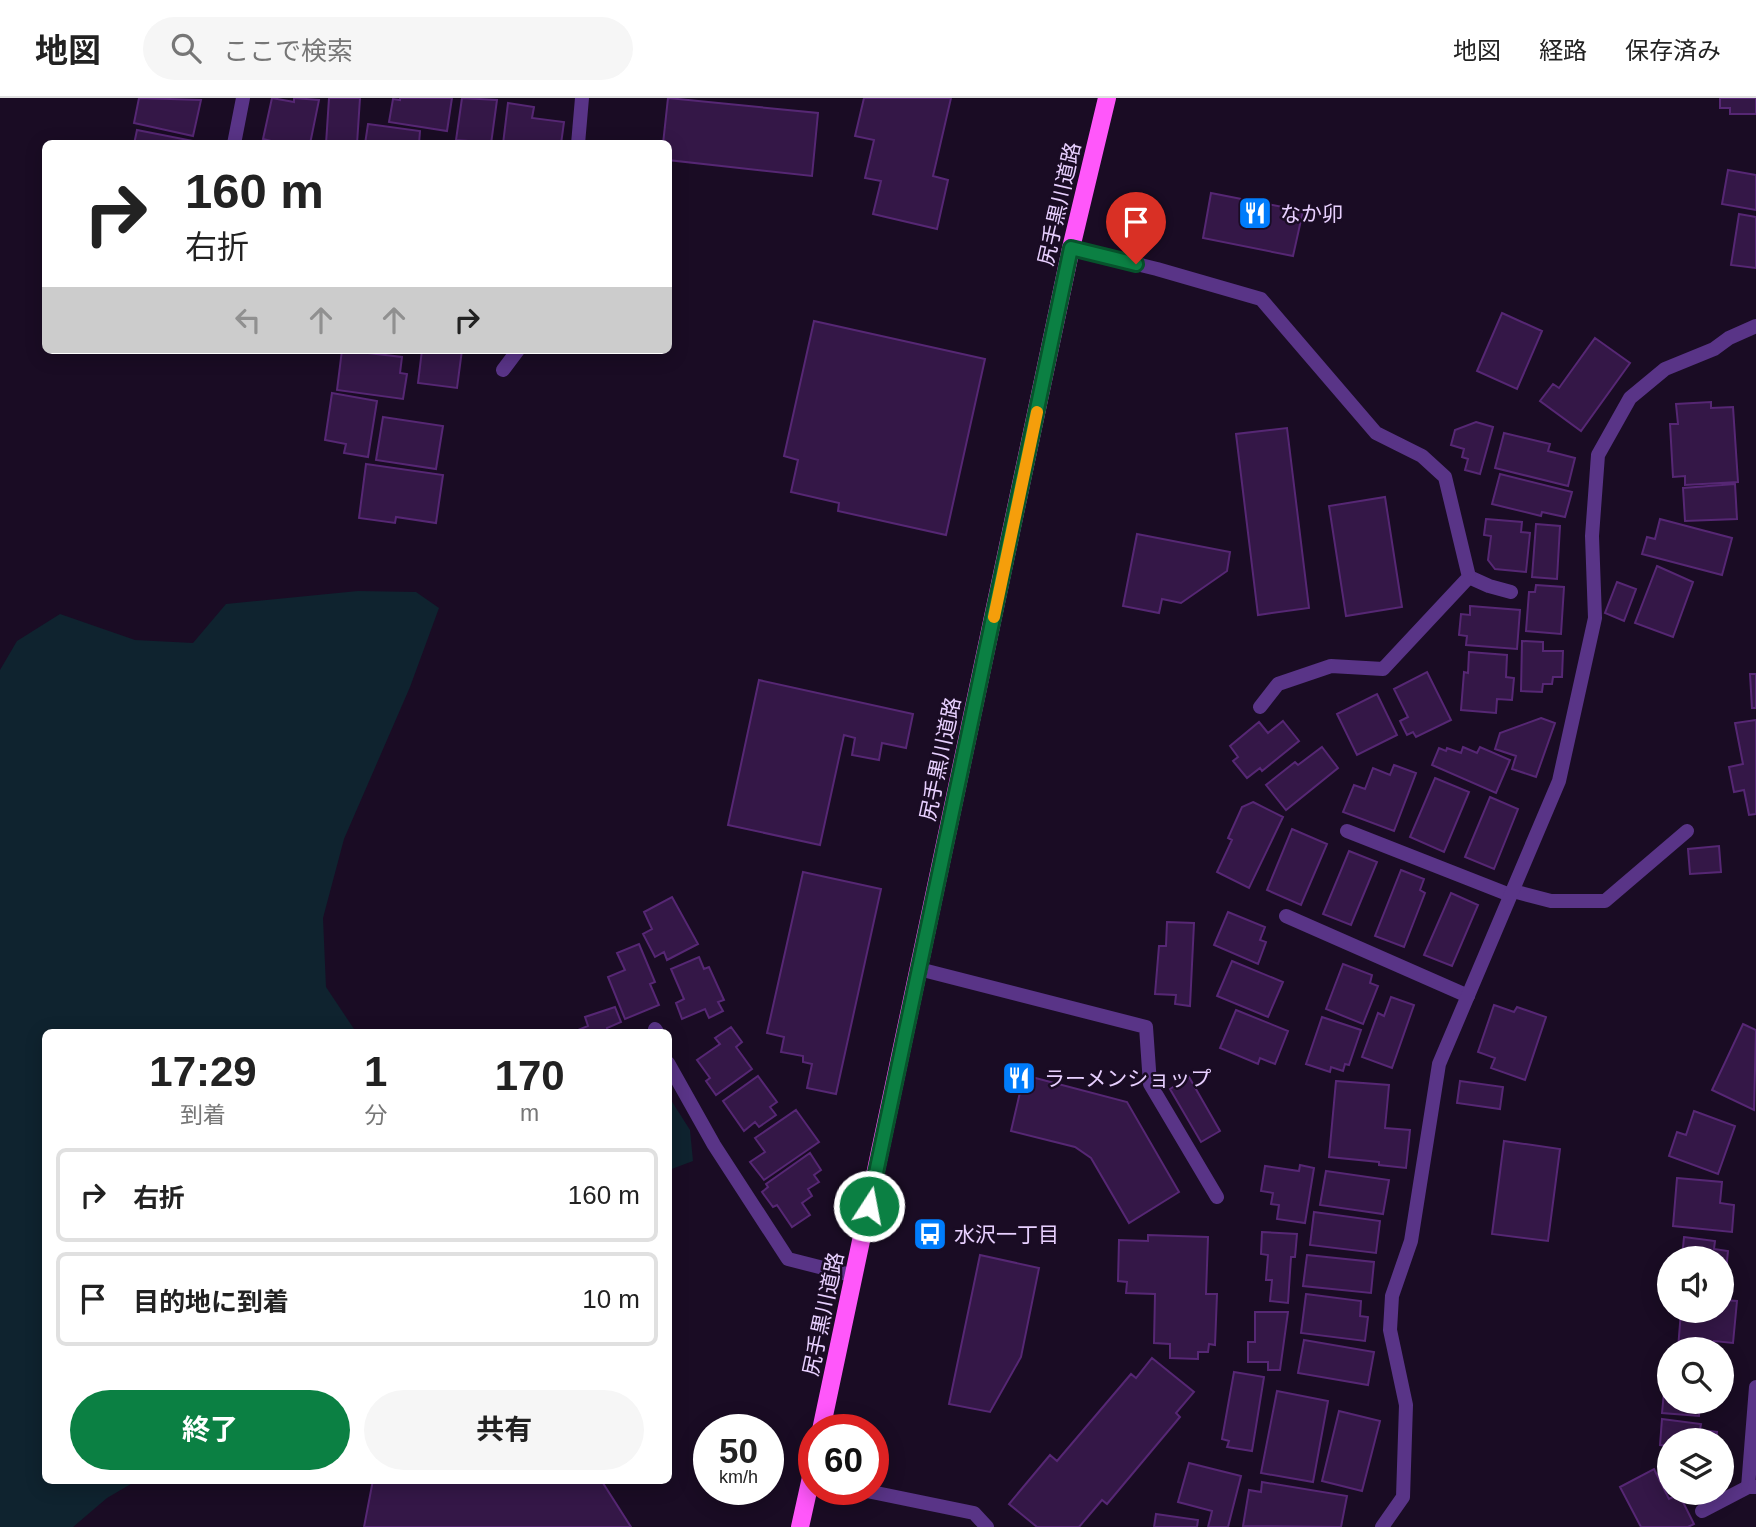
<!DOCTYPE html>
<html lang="ja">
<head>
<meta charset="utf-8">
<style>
  body { margin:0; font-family:Arial,"Noto Sans JP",sans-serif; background:#f6f6f6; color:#222; height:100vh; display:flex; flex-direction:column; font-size:26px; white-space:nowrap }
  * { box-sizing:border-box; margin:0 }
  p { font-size:23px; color:#767676 }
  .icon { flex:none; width:38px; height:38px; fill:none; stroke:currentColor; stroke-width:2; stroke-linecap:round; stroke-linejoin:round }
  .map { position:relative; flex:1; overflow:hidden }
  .side { position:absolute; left:42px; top:931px; width:630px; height:455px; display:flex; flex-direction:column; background:#fff; border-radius:10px; box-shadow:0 4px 18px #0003 }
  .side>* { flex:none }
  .guide { position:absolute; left:42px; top:42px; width:630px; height:214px; border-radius:10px; box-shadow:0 4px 18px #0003; background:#fff; color:#222; overflow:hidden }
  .controls { position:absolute; left:1657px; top:1148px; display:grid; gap:14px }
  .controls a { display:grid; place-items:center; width:77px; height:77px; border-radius:50%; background:#fff; box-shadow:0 4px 18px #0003; font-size:35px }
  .speed { position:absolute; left:693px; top:1316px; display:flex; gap:14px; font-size:35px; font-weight:700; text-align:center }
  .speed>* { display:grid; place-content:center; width:91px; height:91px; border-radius:50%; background:#fff; box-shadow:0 4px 18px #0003; line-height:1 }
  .speed small { font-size:18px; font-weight:400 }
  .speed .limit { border:10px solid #d22; background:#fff; color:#111 }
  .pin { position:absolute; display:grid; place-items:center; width:60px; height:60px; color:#fff; margin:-72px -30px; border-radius:50% 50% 50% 0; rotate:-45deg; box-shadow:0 0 7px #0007 }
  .pin .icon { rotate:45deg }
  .me { position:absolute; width:77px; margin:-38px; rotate:11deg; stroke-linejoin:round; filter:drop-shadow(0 0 5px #0008) }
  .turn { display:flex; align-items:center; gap:24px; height:147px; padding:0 28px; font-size:32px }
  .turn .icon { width:91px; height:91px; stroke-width:2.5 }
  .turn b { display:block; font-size:49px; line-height:60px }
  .lanes { display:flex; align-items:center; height:66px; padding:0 28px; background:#0003; justify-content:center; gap:35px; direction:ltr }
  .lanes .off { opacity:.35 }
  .eta { display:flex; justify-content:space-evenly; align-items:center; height:119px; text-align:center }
  .eta b { font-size:42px; font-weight:700; line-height:49px }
  .cta { display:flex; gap:14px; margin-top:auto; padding:14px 28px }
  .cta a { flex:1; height:80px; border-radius:42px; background:#0b8043; color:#fff; font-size:28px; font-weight:700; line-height:80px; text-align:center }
  .cta a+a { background:#f6f6f6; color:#222 }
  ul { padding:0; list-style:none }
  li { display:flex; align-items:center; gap:21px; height:94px; margin:0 14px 10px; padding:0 14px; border:4px solid #e0e0e0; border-radius:10px }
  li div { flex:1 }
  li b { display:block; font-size:26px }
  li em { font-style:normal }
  header { display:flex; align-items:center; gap:42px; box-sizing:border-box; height:98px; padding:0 35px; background:#fff; border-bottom:2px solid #e0e0e0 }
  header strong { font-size:33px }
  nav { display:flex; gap:38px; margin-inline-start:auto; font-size:24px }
  .search { width:490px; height:63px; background:#f6f6f6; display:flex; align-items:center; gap:18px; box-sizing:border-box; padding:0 24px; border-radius:38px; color:#767676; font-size:26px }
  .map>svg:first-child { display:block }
  .green { fill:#0f232f }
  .building { fill:#341747; stroke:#562774; stroke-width:2 }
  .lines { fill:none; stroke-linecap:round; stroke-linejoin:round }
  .lane { stroke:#593487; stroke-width:14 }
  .street { stroke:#593487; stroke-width:14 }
  .primary { stroke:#ff57fa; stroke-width:18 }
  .route-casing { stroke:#07532c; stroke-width:18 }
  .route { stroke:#0b8043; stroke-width:12 }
  .slow { stroke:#f59e0b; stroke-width:12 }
  .labels { text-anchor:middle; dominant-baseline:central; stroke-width:5; stroke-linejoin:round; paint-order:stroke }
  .street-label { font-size:21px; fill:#e8d0ff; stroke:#1a0c24 }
  .poi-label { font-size:21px; fill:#e8d0ff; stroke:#1a0c24; text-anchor:start }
</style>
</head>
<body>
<header>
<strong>地図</strong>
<div class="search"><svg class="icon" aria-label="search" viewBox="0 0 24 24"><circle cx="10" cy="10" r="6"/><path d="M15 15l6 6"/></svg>ここで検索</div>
<nav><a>地図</a><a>経路</a><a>保存済み</a></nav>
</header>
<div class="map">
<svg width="1756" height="1429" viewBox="0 0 1756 1429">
  <rect width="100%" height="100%" fill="#1a0c24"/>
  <path class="green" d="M 358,493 L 416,494 L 439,510 L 410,589 L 344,741 L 323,820 L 326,889 L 356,934 L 46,934 L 46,1382 L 136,1383 L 107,1400 L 73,1429 L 0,1429 L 0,572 L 17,543 L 60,516 L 135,542 L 193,545 L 226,506 Z
    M 669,999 L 690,1032 L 693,1063 L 669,1072 Z"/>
  <path class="building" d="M 139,0 L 201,2 L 193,38 L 134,25 Z
    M 272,0 L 294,4 L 294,0 L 319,2 L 310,46 L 283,46 L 263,41 Z
    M 329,0 L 360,0 L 357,46 L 326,46 Z
    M 400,0 L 452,0 L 447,33 L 389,24 L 393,1 L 400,2 Z
    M 462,0 L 497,2 L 491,46 L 466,46 L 467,43 L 456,42 Z
    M 668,0 L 818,15 L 812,78 L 668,62 L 668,46 L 663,46 Z
    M 864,0 L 951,0 L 933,78 L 948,82 L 937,131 L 873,116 L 881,83 L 865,80 L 874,42 L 855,38 Z
    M 1720,0 L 1756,0 L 1756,16 L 1730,16 L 1730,10 L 1720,10 Z
    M 508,5 L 534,9 L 532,20 L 564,24 L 561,46 L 503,46 Z
    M 368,26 L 420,33 L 419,46 L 365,46 Z
    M 137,32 L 193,43 L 192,46 L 134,46 Z
    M 1728,72 L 1756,77 L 1756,112 L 1722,106 Z
    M 1211,95 L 1303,113 L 1293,158 L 1203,140 Z
    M 1739,116 L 1756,119 L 1756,170 L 1731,167 Z
    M 1502,215 L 1542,233 L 1517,291 L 1477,273 Z
    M 814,223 L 985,261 L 946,437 L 838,413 L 839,405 L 791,394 L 798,362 L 784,358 Z
    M 1595,240 L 1630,265 L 1581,333 L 1540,303 L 1553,286 L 1559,290 Z
    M 342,252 L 402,259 L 400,275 L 407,276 L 403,301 L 337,292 Z
    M 422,252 L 462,252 L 457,290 L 418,285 Z
    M 332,295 L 377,303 L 368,359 L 344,355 L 346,346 L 325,342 Z
    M 1711,304 L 1711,310 L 1733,309 L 1738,384 L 1685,387 L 1685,378 L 1673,379 L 1670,326 L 1678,326 L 1676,306 Z
    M 383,319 L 443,328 L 436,371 L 376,362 Z
    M 1476,324 L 1493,329 L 1480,376 L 1465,372 L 1468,361 L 1462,359 L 1464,351 L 1451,347 L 1455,332 Z
    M 1287,330 L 1309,510 L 1258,517 L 1236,336 Z
    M 1504,335 L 1550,346 L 1548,353 L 1575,360 L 1568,388 L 1495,370 Z
    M 366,366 L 443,377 L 436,425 L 396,419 L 395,425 L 359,420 Z
    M 1500,376 L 1572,394 L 1565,419 L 1542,414 L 1541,418 L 1492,406 Z
    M 1735,386 L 1737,421 L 1685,423 L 1683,390 Z
    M 1385,399 L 1402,509 L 1346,518 L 1329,408 Z
    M 1486,421 L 1522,424 L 1521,434 L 1530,435 L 1526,474 L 1495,471 L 1488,462 L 1491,438 L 1484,437 Z
    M 1660,421 L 1732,440 L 1722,477 L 1642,456 L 1647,439 L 1655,441 Z
    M 1536,426 L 1560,428 L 1557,481 L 1532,479 Z
    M 1137,436 L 1230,454 L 1227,473 L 1181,505 L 1162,501 L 1159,515 L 1123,508 Z
    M 1657,468 L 1693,484 L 1673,539 L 1635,525 Z
    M 1617,484 L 1636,491 L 1624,523 L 1605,515 Z
    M 1536,487 L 1564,489 L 1561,536 L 1526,533 L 1529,494 L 1535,494 Z
    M 1470,508 L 1520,512 L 1517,551 L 1466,547 L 1467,538 L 1459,537 L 1461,516 L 1470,517 Z
    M 1522,543 L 1543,544 L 1543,553 L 1563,553 L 1562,579 L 1553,579 L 1552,586 L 1543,586 L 1542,594 L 1521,593 Z
    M 1469,554 L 1507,557 L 1506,579 L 1514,580 L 1512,602 L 1497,601 L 1496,615 L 1461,612 L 1464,574 L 1468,575 Z
    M 1427,574 L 1451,622 L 1416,639 L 1413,634 L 1407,637 L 1400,623 L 1408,619 L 1394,591 Z
    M 1750,576 L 1756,576 L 1756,610 L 1752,610 Z
    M 759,582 L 913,616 L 906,650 L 882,645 L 879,662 L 852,657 L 855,640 L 844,637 L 820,747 L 728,727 Z
    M 1377,596 L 1397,637 L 1357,657 L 1337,616 Z
    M 1541,620 L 1555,625 L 1536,679 L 1512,671 L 1516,658 L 1495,651 L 1500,635 Z
    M 1756,622 L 1756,716 L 1749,717 L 1744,692 L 1734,694 L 1729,669 L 1743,666 L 1735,625 Z
    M 1283,623 L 1299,643 L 1262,673 L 1260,670 L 1247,680 L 1233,663 L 1238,659 L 1230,648 L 1259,624 L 1268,635 Z
    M 1322,649 L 1338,670 L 1286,712 L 1266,687 L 1295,664 L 1298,667 Z
    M 1463,649 L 1477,655 L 1480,649 L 1510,662 L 1496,695 L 1432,667 L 1439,650 L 1446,653 L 1447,650 L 1461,655 Z
    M 1394,667 L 1416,675 L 1394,733 L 1343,714 L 1354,687 L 1365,691 L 1373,670 L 1390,677 Z
    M 1435,680 L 1469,694 L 1444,754 L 1410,739 Z
    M 1490,699 L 1518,711 L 1494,771 L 1465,759 Z
    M 1253,704 L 1283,719 L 1249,790 L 1217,774 L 1232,742 L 1228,740 L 1242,709 Z
    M 1292,731 L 1327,746 L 1301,807 L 1267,792 Z
    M 1719,748 L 1721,774 L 1690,776 L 1688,751 Z
    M 1349,753 L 1377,764 L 1351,827 L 1323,816 Z
    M 1401,772 L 1424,781 L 1420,792 L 1425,795 L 1404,849 L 1375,838 Z
    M 803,774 L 881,791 L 836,996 L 807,990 L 812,966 L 803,964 L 803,958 L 781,954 L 784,939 L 767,935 Z
    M 1451,795 L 1478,807 L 1452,868 L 1424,857 Z
    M 672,799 L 698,846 L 667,862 L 664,854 L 655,859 L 643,836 L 652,831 L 644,814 Z
    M 1228,814 L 1265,829 L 1260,842 L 1266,844 L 1258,866 L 1214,847 Z
    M 1167,824 L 1194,825 L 1190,908 L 1175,906 L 1176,897 L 1155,896 L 1159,848 L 1166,848 Z
    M 639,846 L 655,884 L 650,886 L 659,907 L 625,921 L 608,879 L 625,872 L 617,855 Z
    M 699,859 L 704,871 L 709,869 L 724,902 L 718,904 L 723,913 L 709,920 L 705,911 L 682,921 L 676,905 L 684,901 L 671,871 Z
    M 1232,863 L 1283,884 L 1268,919 L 1217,898 Z
    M 1343,866 L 1372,877 L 1370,885 L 1378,888 L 1363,926 L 1326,911 Z
    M 1391,899 L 1414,907 L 1392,970 L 1362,959 L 1378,915 L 1384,918 Z
    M 1494,907 L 1514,914 L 1517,909 L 1546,919 L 1525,982 L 1491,970 L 1495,960 L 1478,954 Z
    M 615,909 L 621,924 L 607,930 L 608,934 L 579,934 L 578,932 L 588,928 L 585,919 Z
    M 1236,912 L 1288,933 L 1275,966 L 1260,960 L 1258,966 L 1220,950 Z
    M 1322,919 L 1361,932 L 1349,967 L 1345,966 L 1343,973 L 1331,969 L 1330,974 L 1306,966 Z
    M 1743,926 L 1756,932 L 1754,1012 L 1712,992 Z
    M 731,929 L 742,944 L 736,949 L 752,971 L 716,997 L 706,983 L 710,980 L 697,962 L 720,946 L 715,940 Z
    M 1024,977 L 1127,1004 L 1179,1094 L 1129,1125 L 1091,1060 L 1075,1049 L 1011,1033 Z
    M 758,978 L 777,1004 L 770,1009 L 776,1017 L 759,1029 L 755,1024 L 744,1033 L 723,1003 Z
    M 1189,979 L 1220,1033 L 1201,1044 L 1170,991 Z
    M 1336,983 L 1389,987 L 1385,1030 L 1410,1032 L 1406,1070 L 1379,1067 L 1379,1064 L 1329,1059 Z
    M 1460,983 L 1503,989 L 1500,1011 L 1457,1005 Z
    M 796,1012 L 819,1044 L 764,1082 L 750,1064 L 765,1054 L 755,1040 Z
    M 1694,1013 L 1735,1028 L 1718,1076 L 1669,1058 L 1677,1034 L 1686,1037 Z
    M 1504,1043 L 1560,1051 L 1548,1143 L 1492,1136 Z
    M 810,1055 L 821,1072 L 814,1077 L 819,1084 L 808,1091 L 812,1098 L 802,1105 L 810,1117 L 792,1129 L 777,1107 L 773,1109 L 762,1094 L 768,1089 L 766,1086 Z
    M 1300,1067 L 1314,1070 L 1305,1125 L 1277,1121 L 1279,1107 L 1271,1106 L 1273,1095 L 1261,1093 L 1265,1068 L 1299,1073 Z
    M 1326,1073 L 1389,1082 L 1383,1116 L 1320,1107 Z
    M 1677,1080 L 1722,1084 L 1720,1105 L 1734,1107 L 1732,1134 L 1673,1128 Z
    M 1314,1114 L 1380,1123 L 1376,1155 L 1310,1147 Z
    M 1262,1134 L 1297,1136 L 1295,1159 L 1291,1159 L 1288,1205 L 1270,1203 L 1272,1182 L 1266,1182 L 1268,1157 L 1261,1156 Z
    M 1148,1137 L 1208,1139 L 1206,1196 L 1217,1196 L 1215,1247 L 1209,1246 L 1208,1254 L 1198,1254 L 1198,1261 L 1170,1260 L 1170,1246 L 1154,1245 L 1155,1196 L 1126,1195 L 1127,1184 L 1118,1183 L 1119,1142 L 1148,1143 Z
    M 1684,1139 L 1715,1143 L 1714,1151 L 1728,1153 L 1724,1193 L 1722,1192 L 1722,1160 L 1682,1160 Z
    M 980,1157 L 1039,1170 L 1021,1259 L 990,1314 L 949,1306 Z
    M 1307,1157 L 1374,1164 L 1371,1195 L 1303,1188 Z
    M 1306,1196 L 1361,1203 L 1360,1218 L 1368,1219 L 1365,1243 L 1301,1235 Z
    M 1722,1202 L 1737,1203 L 1733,1245 L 1714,1243 L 1713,1251 L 1678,1251 L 1681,1213 L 1722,1213 Z
    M 1255,1214 L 1288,1214 L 1280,1272 L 1268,1272 L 1268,1264 L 1248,1264 L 1248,1244 L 1255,1244 Z
    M 1304,1242 L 1374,1254 L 1368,1287 L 1298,1275 Z
    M 1152,1260 L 1194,1294 L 1176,1315 L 1180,1319 L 1107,1406 L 1102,1402 L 1079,1429 L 1037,1429 L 1009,1406 L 1050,1357 L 1057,1363 L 1131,1276 L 1136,1280 Z
    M 1667,1262 L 1670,1263 L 1670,1304 L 1700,1304 L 1699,1318 L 1662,1315 Z
    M 1234,1274 L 1264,1279 L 1252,1353 L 1227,1349 L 1229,1343 L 1222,1341 Z
    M 1277,1293 L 1328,1303 L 1313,1384 L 1261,1375 Z
    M 1339,1313 L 1380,1323 L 1362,1393 L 1322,1383 Z
    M 1662,1321 L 1701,1326 L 1700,1332 L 1717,1334 L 1716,1342 L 1670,1342 L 1670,1348 L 1660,1347 Z
    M 1189,1365 L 1241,1378 L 1228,1429 L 1208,1429 L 1212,1413 L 1178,1404 Z
    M 1654,1371 L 1669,1401 L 1679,1396 L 1694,1426 L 1688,1429 L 1641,1429 L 1620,1389 Z
    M 373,1382 L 601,1382 L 631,1429 L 364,1429 Z
    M 1262,1384 L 1347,1398 L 1341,1429 L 1243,1428 L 1249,1392 L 1261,1394 Z
    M 1156,1416 L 1198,1422 L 1197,1429 L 1154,1429 Z"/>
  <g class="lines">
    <path class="lane" d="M 1469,479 L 1489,488 L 1511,494
      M 1347,733 L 1510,797
      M 1513,793 L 1551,803 L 1605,803 L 1687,733
      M 1286,818 L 1468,898
      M 919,871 L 1146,929 L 1150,986 L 1217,1099
      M 857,1391 L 974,1415 L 987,1429
      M 1702,1413 L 1748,1389 L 1756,1389"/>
    <path class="street" d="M 234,46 L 243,0
      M 578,46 L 582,0
      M 1071,150 L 1157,171 L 1261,201 L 1376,335 L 1422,358 L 1445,379 L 1469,479 L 1383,571 L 1331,568 L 1278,586 L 1260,609
      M 503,272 L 518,252
      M 655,931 L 657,934
      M 668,965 L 714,1047 L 788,1161 L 855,1178
      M 1748,1389 L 1756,1289
      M 1382,1429 L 1403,1399 L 1406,1307 L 1390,1232 L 1392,1198 L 1411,1143 L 1439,966 L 1559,683 L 1595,520 L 1592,438 L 1598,357 L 1630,300 L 1665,271 L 1714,251 L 1729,240 L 1756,228"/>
    <path class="primary" d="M 821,1332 L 1071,150 L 1107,0
      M 800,1429 L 814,1366"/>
  </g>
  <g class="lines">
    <g class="route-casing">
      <path id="route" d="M 869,1108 L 1071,150 L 1136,166"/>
    </g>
    <use href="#route" class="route"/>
    <path class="slow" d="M 994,519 L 1037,314"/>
  </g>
  <defs>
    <g id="restaurant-square" transform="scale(1.75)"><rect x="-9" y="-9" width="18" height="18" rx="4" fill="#007cfb" stroke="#1a0c24"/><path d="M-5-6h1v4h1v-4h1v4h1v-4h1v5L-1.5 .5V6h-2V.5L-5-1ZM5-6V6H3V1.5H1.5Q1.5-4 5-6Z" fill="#fff"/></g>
    <g id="bus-square" transform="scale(1.75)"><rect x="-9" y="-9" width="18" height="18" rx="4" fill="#007cfb" stroke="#1a0c24"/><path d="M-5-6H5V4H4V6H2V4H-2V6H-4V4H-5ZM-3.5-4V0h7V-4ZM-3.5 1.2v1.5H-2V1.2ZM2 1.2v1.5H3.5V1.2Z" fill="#fff"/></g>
  </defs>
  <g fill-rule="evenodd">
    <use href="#restaurant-square" x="1255" y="115"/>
    <use href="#restaurant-square" x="1019" y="980"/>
    <use href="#bus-square" x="930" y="1136"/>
  </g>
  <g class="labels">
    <g class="street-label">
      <text transform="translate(1059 106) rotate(-77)">尻手黒川道路</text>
      <text transform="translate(940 661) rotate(-78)">尻手黒川道路</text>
      <text transform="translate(823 1216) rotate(-78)">尻手黒川道路</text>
    </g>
    <g class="poi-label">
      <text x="1280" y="115">なか卯</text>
      <text x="1044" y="980">ラーメンショップ</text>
      <text x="954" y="1136">水沢一丁目</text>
    </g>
  </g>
</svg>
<div class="controls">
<a><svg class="icon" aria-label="sound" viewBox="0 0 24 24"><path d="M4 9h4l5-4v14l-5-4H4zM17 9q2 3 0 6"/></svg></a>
<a><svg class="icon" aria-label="search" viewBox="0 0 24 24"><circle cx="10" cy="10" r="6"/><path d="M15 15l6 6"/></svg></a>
<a><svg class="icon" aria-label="layers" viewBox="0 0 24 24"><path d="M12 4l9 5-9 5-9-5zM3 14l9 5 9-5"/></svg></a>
</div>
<div class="speed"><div>50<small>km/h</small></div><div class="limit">60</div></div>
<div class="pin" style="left:1136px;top:166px;background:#d93025"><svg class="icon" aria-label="arrive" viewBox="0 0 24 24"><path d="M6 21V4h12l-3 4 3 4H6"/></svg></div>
<svg class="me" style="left:869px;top:1108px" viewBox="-20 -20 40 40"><circle r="17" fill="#0b8043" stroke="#fff" stroke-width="3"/><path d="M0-11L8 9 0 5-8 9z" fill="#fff"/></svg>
<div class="guide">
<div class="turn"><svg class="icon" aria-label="right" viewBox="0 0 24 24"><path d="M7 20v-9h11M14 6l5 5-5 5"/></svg><div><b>160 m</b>右折</div></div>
<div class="lanes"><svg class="icon off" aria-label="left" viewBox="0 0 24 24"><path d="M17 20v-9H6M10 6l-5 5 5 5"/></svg><svg class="icon off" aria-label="ahead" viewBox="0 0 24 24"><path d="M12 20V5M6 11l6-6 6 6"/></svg><svg class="icon off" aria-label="ahead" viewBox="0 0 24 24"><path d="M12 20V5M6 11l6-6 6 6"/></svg><svg class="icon" aria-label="right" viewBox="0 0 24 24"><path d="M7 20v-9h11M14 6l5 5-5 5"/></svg></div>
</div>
<section class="side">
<div class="eta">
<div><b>17:29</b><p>到着</p></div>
<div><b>1</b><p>分</p></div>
<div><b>170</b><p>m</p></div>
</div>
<ul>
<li><svg class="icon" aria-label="right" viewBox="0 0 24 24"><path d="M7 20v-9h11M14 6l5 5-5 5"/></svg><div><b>右折</b></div><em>160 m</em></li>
<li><svg class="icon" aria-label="arrive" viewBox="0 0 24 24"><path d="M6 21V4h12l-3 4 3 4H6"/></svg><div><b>目的地に到着</b></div><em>10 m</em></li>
</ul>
<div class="cta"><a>終了</a><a>共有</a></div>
</section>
</div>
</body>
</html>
